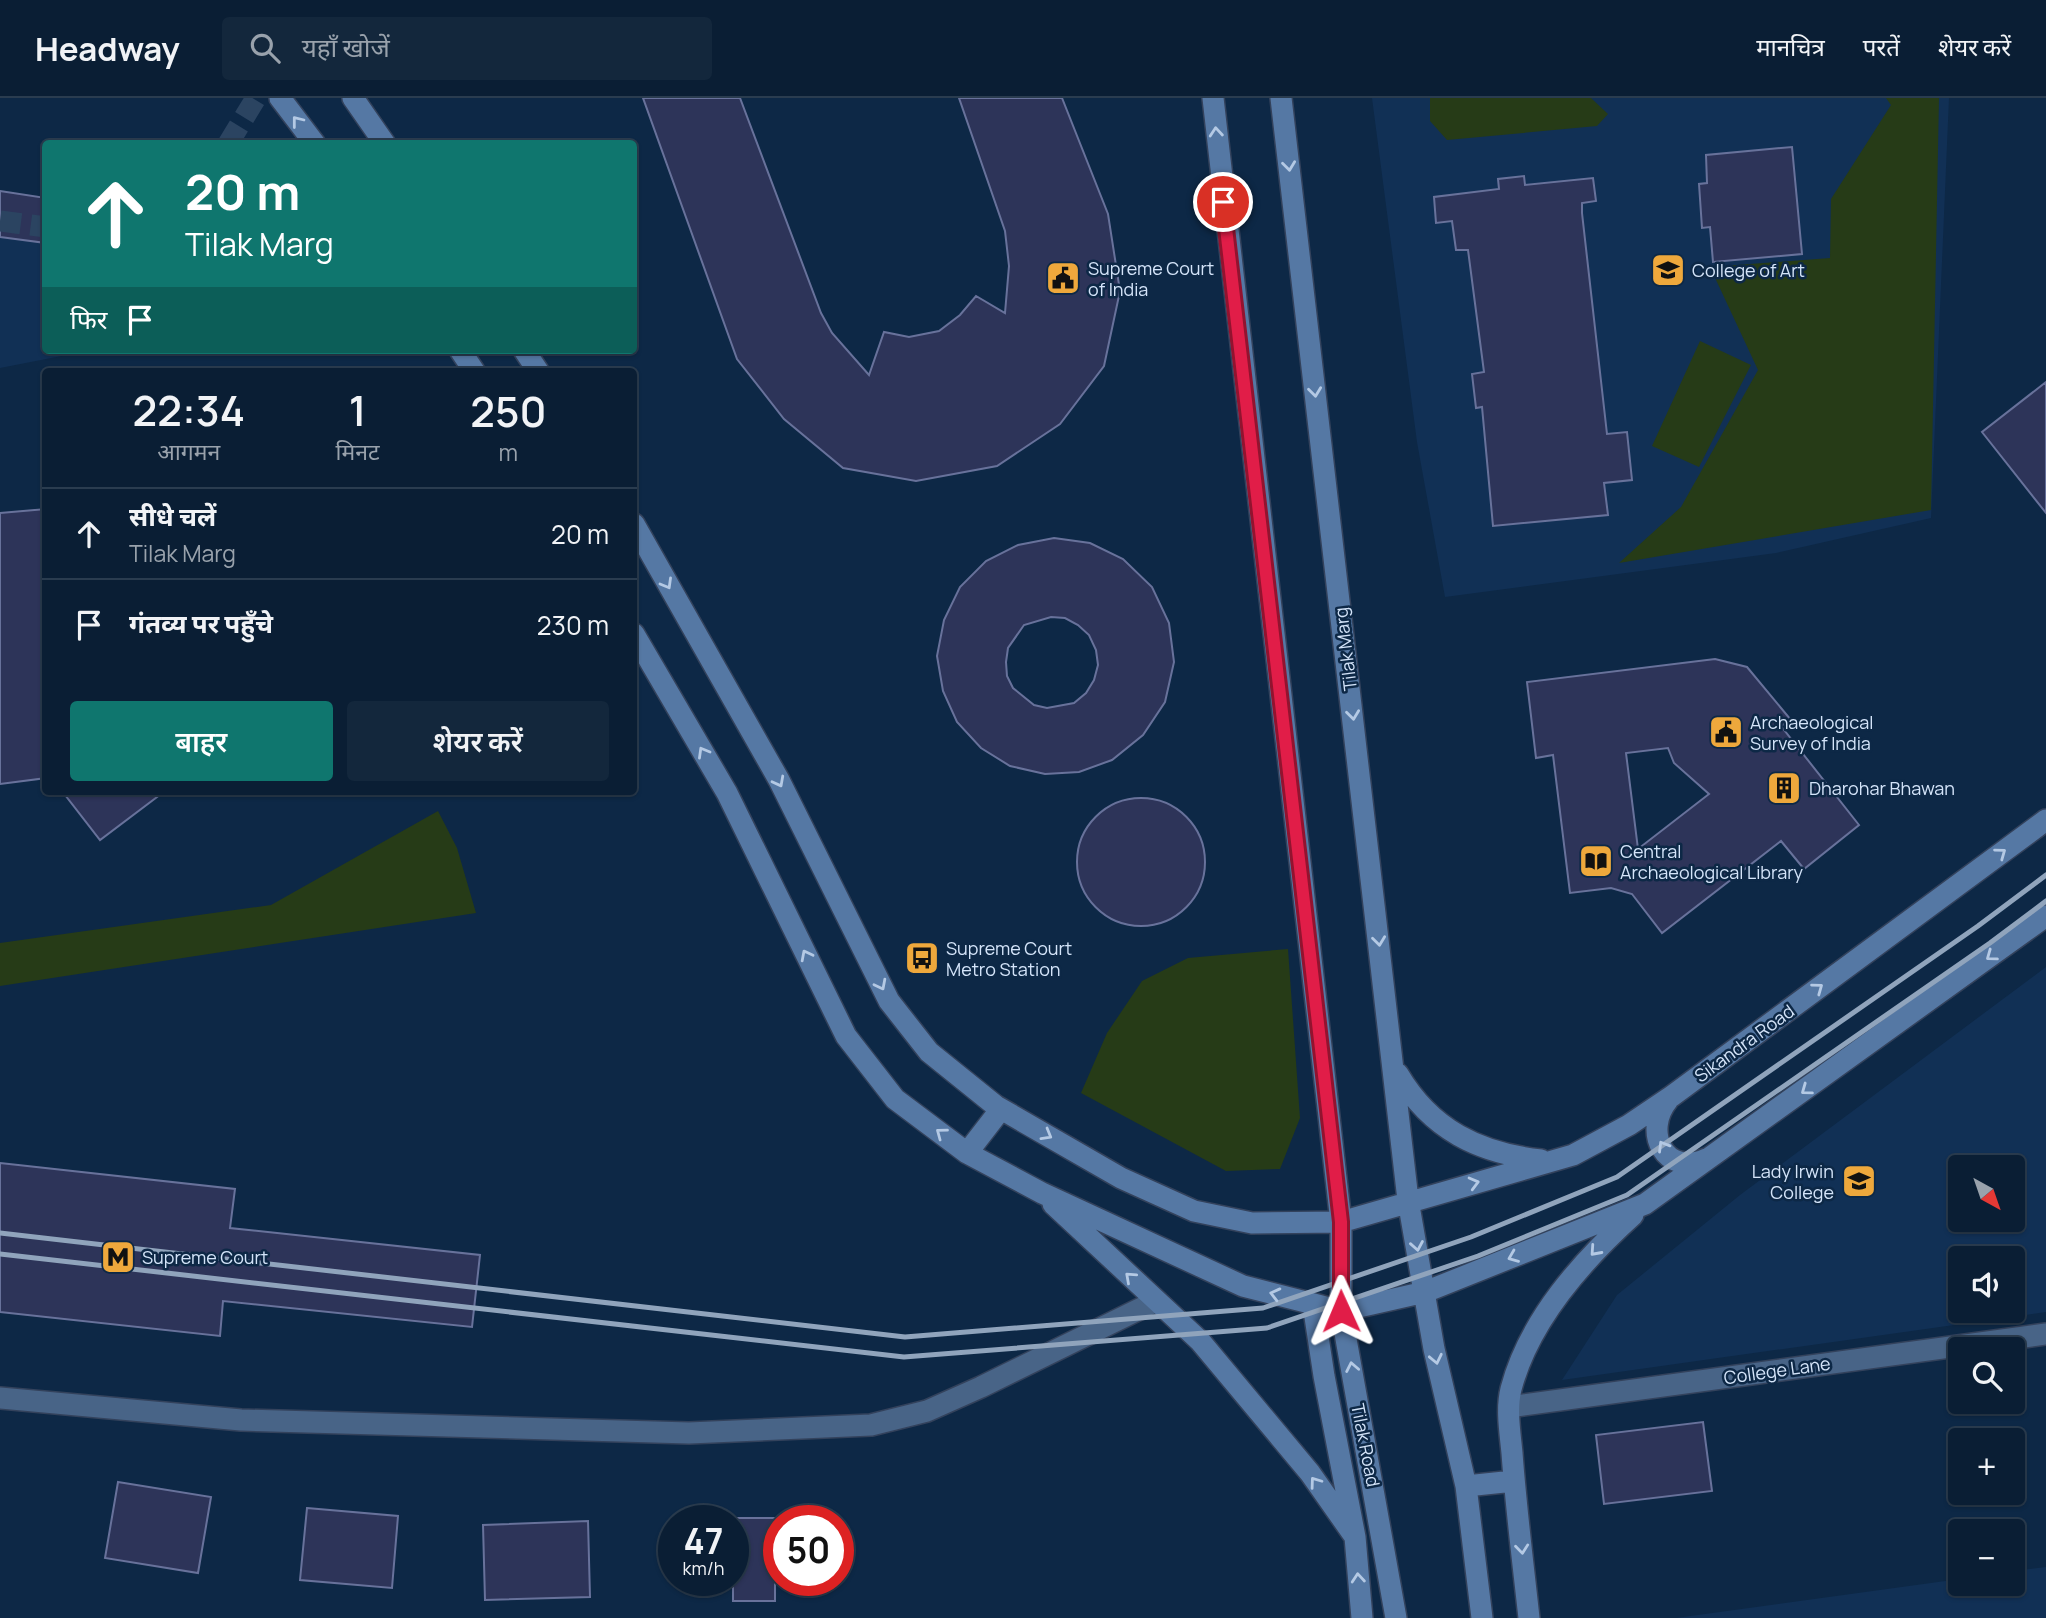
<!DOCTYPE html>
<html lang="hi">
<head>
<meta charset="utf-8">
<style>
  body { margin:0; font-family:Manrope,"Noto Sans Devanagari",sans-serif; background:#13273c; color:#f1f3f6; height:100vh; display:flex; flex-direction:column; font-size:26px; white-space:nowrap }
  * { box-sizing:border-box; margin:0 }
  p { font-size:23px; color:#99a2ac }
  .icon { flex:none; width:38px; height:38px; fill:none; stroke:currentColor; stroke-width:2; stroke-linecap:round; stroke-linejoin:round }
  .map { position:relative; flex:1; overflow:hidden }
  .details { position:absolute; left:42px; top:270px; width:595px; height:427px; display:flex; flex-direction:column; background:#0a1e34; border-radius:7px; box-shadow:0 2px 5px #0004,0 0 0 2px #2a3c4f }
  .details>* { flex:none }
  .guide { position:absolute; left:42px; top:42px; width:595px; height:214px; border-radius:7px; box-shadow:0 2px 5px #0004,0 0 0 2px #2a3c4f; background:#0f766e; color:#fff; overflow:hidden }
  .needle { width:46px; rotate:140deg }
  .tools { position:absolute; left:1948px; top:1057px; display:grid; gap:14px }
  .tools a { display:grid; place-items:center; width:77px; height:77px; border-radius:7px; background:#0a1e34; box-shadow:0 2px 5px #0004,0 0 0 2px #2a3c4f; font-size:35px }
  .speed { position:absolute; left:658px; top:1407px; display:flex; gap:14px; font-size:35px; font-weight:700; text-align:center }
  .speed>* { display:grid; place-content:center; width:91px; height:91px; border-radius:50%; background:#0a1e34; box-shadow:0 2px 5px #0004,0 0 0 2px #2a3c4f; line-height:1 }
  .speed small { font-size:18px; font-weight:400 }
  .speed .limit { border:10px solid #d22; background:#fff; color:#111 }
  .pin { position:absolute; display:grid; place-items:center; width:60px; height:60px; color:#fff; margin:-30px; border:4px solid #fff; border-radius:50%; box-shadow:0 2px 7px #0007 }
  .me { position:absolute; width:77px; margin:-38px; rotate:359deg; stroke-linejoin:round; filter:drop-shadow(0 0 5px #0008) }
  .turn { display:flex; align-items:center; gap:24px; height:147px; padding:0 28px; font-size:32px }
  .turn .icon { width:91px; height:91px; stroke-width:2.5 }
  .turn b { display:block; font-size:49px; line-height:60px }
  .then { display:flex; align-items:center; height:66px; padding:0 28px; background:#0003; gap:14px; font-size:26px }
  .eta { display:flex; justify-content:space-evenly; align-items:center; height:119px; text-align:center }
  .eta b { font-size:42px; font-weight:600; line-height:49px }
  .action { display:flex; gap:14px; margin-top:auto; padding:14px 28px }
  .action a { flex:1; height:80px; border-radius:7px; background:#0f766e; color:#fff; font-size:28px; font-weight:600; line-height:80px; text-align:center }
  .action a+a { background:#13273c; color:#f1f3f6 }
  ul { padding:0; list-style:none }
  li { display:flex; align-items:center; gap:21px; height:91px; padding:0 28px; border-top:2px solid #2a3c4f }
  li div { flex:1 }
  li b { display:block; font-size:26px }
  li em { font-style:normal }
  header { display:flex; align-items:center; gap:42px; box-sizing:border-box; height:98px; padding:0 35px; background:#0a1e34; border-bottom:2px solid #2a3c4f }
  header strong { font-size:33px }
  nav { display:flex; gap:38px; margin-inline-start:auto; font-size:24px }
  .search { width:490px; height:63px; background:#13273c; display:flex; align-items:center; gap:18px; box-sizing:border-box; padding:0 24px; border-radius:7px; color:#99a2ac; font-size:26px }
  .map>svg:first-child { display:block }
  .built { fill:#113055; fill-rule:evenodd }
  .green { fill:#263b17 }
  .building { fill:#2d3459; stroke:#68729b; stroke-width:2; fill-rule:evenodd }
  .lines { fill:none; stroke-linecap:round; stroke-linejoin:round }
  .secondary-tunnel { stroke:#2b4461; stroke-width:21; stroke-dasharray:21 10; stroke-linecap:butt }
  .street-casing { stroke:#33425c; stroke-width:24 }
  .secondary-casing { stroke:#33425c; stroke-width:24 }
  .street { stroke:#486487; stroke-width:21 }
  .secondary { stroke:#5578a4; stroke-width:21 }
  .rail { stroke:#90a4bc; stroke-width:5 }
  .oneway { stroke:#b4c9e4 }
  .route-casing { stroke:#92132f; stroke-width:18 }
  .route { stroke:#e11d48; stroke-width:12 }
  .labels { text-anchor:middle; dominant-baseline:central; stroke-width:5; stroke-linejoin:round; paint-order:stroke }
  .poi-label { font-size:18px; fill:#d4e4f9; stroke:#0d2846; text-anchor:start }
  .street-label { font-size:18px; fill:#d4e4f9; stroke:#0d2846 }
</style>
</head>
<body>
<header>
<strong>Headway</strong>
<div class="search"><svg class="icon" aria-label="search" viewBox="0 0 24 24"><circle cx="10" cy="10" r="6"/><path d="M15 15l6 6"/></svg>यहाँ खोजें</div>
<nav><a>मानचित्र</a><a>परतें</a><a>शेयर करें</a></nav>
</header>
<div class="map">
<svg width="2046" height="1520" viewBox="0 0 2046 1520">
  <rect width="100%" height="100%" fill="#0d2846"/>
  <path class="built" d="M 1372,0 L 1949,0 L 1931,420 L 1776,455 L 1445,499 L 1417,344 Z
    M 0,139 L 45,145 L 46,252 L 92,252 L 0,270 Z
    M 2046,869 L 2046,1214 L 1562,1282 L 1617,1197 L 1740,1097 ZM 1960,1069 L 2012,1069 L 2012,1122 L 1960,1122 ZM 1960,1160 L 2012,1160 L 2012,1213 L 1960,1213 Z
    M 2046,1469 L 2046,1520 L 1676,1520 L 1960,1481 L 1960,1486 L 2012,1486 L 2013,1473 Z"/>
  <path class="green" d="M 1430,0 L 1591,0 L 1608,16 L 1597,28 L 1447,42 L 1430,23 Z
    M 1886,0 L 1939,0 L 1931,412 L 1619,465 L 1681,409 L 1758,272 L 1710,169 L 1830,160 L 1831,101 L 1891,7 Z
    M 1700,243 L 1751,267 L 1699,369 L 1652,348 Z
    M 438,713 L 457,750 L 476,815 L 0,888 L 0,845 L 271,807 Z
    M 1288,851 L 1300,1020 L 1280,1071 L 1226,1073 L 1081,995 L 1107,935 L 1142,883 L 1188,860 Z"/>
  <path class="building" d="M 643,0 L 740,0 L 821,215 L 832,235 L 869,277 L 884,234 L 909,239 L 939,233 L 960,217 L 976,198 L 1005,215 L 1009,168 L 1005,133 L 959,0 L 1062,0 L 1108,116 L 1120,193 L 1104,268 L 1060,326 L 997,368 L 916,383 L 843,370 L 784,321 L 737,261 Z
    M 1792,49 L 1802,156 L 1713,164 L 1710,129 L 1702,130 L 1699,86 L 1707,85 L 1706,57 Z
    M 1524,78 L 1525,87 L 1593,80 L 1596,103 L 1582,105 L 1582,115 L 1607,336 L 1627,334 L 1632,382 L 1604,385 L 1608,417 L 1493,428 L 1482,309 L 1476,310 L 1472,276 L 1484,274 L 1468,152 L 1456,152 L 1452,123 L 1436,125 L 1434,99 L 1499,91 L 1498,81 Z
    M 0,93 L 46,100 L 46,145 L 0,139 Z
    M 2046,284 L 2046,415 L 1982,334 Z
    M 46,411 L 46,680 L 0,686 L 0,415 Z
    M 1054,440 L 1090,445 L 1123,461 L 1152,489 L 1169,525 L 1174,564 L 1165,604 L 1143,637 L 1112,662 L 1079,674 L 1045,676 L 1010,668 L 981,650 L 957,624 L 943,593 L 937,558 L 944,522 L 960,489 L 986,463 L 1018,447 ZM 1051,519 L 1065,520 L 1078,527 L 1089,537 L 1096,552 L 1098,567 L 1094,582 L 1086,595 L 1074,605 L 1047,610 L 1034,607 L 1013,590 L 1007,578 L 1006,564 L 1008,550 L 1024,527 Z
    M 1715,561 L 1747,569 L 1791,622 L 1781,628 L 1859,727 L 1804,771 L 1781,743 L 1662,835 L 1632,796 L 1611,790 L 1570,795 L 1553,657 L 1536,660 L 1527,584 ZM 1668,650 L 1674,665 L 1709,696 L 1638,751 L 1626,655 Z
    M 62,693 L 165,693 L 100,742 Z
    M1077 764a64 64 0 1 1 128 0a64 64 0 1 1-128 0Z
    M 0,1065 L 235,1091 L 230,1130 L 480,1157 L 472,1229 L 223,1203 L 220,1238 L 0,1214 Z
    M 1703,1324 L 1712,1393 L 1604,1406 L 1596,1337 Z
    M 118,1384 L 211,1399 L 198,1475 L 105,1460 Z
    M 307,1410 L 398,1418 L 392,1490 L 300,1482 Z
    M 733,1420 L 775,1420 L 775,1503 L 733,1503 Z
    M 588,1423 L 590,1499 L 485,1502 L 483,1427 Z"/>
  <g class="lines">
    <path class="secondary-tunnel" d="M 228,46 L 256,0
      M 0,123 L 46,129"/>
    <g class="street-casing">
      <path id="street" d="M 0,1300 L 241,1322 L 689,1335 L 871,1327 L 927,1313 L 981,1289 L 1156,1203
        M 1509,1309 L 2046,1236"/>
    </g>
    <g class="secondary-casing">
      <path id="secondary" d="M 280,0 L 315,46
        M 353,0 L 385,46
        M 1213,0 L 1341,1124 L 1341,1213 L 1396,1520
        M 1281,0 L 1408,1102 L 1434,1251 L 1466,1388 L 1482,1520
        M 460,252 L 474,273
        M 524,252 L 538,273
        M 634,426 L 779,682 L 889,903 L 929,954 L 996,1008 L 1121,1080 L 1194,1113 L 1252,1125 L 1341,1124 L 1573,1057 L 1629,1027 L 1672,998 L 2046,722
        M 634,536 L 727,695 L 846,938 L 895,1001 L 967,1055 L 1042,1095 L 1243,1188 L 1341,1213 L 1425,1194 L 1645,1106 L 2046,818
        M 1398,976 C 1431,1032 1479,1055 1541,1062
        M 1668,1002 C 1642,1034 1665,1079 1706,1061
        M 967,1055 L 1001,1011
        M 1053,1106 L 1200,1243 L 1310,1375 L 1355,1439
        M 1313,1206 L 1324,1278 L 1355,1439 L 1362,1520
        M 1466,1388 L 1514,1383
        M 1529,1520 C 1523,1465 1516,1410 1512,1355 C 1510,1334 1506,1311 1511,1291 C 1529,1222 1582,1163 1633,1117"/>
    </g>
    <use href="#street" class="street"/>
    <use href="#secondary" class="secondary"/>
    <path class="rail" d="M 0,1135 L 905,1239 L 1263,1210 L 1471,1139 L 1617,1079 L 1978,828 L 2046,777
      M 0,1156 L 904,1259 L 1267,1230 L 1478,1158 L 1627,1097 L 1990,845 L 2046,803"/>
  </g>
  <defs><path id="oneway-chevron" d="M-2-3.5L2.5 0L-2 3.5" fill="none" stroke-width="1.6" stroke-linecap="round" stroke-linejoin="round" transform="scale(1.75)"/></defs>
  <g class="oneway">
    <use href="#oneway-chevron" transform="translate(297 23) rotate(-128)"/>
    <use href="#oneway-chevron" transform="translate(1216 34) rotate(-95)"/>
    <use href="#oneway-chevron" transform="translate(1289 68) rotate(83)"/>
    <use href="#oneway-chevron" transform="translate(1315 294) rotate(83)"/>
    <use href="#oneway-chevron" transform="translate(667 486) rotate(60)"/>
    <use href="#oneway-chevron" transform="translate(1353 617) rotate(83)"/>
    <use href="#oneway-chevron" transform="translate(703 654) rotate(-120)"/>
    <use href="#oneway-chevron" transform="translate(779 684) rotate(62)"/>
    <use href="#oneway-chevron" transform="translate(2001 755) rotate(-36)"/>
    <use href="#oneway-chevron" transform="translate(1379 843) rotate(83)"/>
    <use href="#oneway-chevron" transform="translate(806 857) rotate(-117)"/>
    <use href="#oneway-chevron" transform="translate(1991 858) rotate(144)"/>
    <use href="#oneway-chevron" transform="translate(881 887) rotate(63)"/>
    <use href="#oneway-chevron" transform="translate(1818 890) rotate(-36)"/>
    <use href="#oneway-chevron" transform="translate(1806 992) rotate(144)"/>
    <use href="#oneway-chevron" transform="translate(941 1035) rotate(-143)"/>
    <use href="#oneway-chevron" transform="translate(1047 1037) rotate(30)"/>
    <use href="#oneway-chevron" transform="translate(1663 1048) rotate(-121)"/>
    <use href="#oneway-chevron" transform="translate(1474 1085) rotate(-15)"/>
    <use href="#oneway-chevron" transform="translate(1417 1148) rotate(80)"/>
    <use href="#oneway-chevron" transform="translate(1595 1153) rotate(132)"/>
    <use href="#oneway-chevron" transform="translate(1513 1159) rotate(158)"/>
    <use href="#oneway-chevron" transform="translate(1130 1179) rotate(-138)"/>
    <use href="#oneway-chevron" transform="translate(1275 1196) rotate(-166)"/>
    <use href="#oneway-chevron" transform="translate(1436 1261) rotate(78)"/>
    <use href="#oneway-chevron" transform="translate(1352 1269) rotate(-101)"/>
    <use href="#oneway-chevron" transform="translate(1315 1384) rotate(-126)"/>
    <use href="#oneway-chevron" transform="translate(1522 1451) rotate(84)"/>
    <use href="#oneway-chevron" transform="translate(1358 1480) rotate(-95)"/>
  </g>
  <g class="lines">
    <g class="route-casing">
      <path id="route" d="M 1223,104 L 1341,1124 L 1341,1213"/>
    </g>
    <use href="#route" class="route"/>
  </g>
  <defs>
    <g id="university-square" transform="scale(1.75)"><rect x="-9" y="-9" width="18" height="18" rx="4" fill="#eea83c" stroke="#0d2846"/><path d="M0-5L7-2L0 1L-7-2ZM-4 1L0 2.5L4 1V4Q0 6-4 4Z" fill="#111"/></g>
    <g id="civic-square" transform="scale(1.75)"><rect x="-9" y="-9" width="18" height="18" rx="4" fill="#eea83c" stroke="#0d2846"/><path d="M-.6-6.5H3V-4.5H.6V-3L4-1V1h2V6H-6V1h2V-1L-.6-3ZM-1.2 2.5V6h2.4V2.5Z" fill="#111"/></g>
    <g id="building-square" transform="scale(1.75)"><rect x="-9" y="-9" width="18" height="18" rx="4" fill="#eea83c" stroke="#0d2846"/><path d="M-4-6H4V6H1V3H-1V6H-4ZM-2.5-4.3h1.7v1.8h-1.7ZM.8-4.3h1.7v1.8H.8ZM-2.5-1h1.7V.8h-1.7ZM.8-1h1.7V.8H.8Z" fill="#111"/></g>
    <g id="library-square" transform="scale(1.75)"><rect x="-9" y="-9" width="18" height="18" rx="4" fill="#eea83c" stroke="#0d2846"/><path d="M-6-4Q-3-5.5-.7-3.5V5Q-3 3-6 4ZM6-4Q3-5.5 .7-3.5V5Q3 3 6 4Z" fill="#111"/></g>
    <g id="bus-square" transform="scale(1.75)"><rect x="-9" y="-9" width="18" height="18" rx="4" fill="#eea83c" stroke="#0d2846"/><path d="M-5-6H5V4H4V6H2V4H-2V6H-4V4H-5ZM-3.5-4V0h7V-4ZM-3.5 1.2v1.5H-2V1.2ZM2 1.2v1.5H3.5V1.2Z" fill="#111"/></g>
    <g id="metro-square" transform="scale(1.75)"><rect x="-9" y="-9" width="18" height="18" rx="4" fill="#eea83c" stroke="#0d2846"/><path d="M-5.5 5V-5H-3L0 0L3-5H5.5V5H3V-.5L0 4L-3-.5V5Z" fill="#111"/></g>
  </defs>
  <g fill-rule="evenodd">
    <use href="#university-square" x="1668" y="172"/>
    <use href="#civic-square" x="1063" y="180"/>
    <use href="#civic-square" x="1726" y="634"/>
    <use href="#building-square" x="1784" y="690"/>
    <use href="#library-square" x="1596" y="763"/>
    <use href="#bus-square" x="922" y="860"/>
    <use href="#university-square" x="1859" y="1083"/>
    <use href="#metro-square" x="118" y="1159"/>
  </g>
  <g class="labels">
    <g class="poi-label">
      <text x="1088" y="170">Supreme Court<tspan x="1088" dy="21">of India</tspan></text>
      <text x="1692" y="172">College of Art</text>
      <text x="1750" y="624">Archaeological<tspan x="1750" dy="21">Survey of India</tspan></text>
      <text x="1809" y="690">Dharohar Bhawan</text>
      <text x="1620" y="753">Central<tspan x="1620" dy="21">Archaeological Library</tspan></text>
      <text x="946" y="850">Supreme Court‌<tspan x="946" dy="21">Metro Station</tspan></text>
      <text x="1834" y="1073" text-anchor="end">Lady Irwin<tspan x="1834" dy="21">College</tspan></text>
      <text x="142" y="1159">Supreme Court</text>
    </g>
    <g class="street-label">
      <text transform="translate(1345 551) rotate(-97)">Tilak Marg</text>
      <text transform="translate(1744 945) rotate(-36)">Sikandra Road</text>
      <text transform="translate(1777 1272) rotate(-8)">College Lane</text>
      <text transform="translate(1366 1347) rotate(79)">Tilak Road</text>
    </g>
  </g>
</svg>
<div class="tools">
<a><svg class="needle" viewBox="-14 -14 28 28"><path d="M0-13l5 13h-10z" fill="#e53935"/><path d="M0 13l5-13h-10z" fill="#99a2ac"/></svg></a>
<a><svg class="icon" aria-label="sound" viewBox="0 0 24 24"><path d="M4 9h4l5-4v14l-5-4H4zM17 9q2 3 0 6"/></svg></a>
<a><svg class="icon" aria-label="search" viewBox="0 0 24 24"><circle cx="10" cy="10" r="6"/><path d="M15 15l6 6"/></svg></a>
<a>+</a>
<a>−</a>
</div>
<div class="speed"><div>47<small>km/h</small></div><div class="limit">50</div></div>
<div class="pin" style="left:1223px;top:104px;background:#d93025"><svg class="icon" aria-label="arrive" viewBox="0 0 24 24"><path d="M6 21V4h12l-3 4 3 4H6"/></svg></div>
<svg class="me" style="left:1341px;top:1213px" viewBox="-20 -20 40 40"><path d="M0-17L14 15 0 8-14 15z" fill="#e11d48" stroke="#fff" stroke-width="4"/></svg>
<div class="guide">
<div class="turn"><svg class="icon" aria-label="ahead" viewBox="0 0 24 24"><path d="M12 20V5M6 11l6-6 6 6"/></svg><div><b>20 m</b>Tilak Marg</div></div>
<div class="then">फिर<svg class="icon" aria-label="arrive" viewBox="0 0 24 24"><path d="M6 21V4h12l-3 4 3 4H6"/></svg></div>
</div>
<section class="details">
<div class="eta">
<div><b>22:34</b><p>आगमन</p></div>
<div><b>1</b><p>मिनट</p></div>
<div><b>250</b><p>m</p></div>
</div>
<ul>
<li><svg class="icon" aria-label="ahead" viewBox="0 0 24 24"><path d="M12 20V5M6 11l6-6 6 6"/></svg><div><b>सीधे चलें</b><p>Tilak Marg</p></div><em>20 m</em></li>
<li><svg class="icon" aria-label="arrive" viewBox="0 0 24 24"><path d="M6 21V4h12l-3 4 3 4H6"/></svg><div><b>गंतव्य पर पहुँचे</b></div><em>230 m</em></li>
</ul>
<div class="action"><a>बाहर</a><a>शेयर करें</a></div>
</section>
</div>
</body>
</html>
